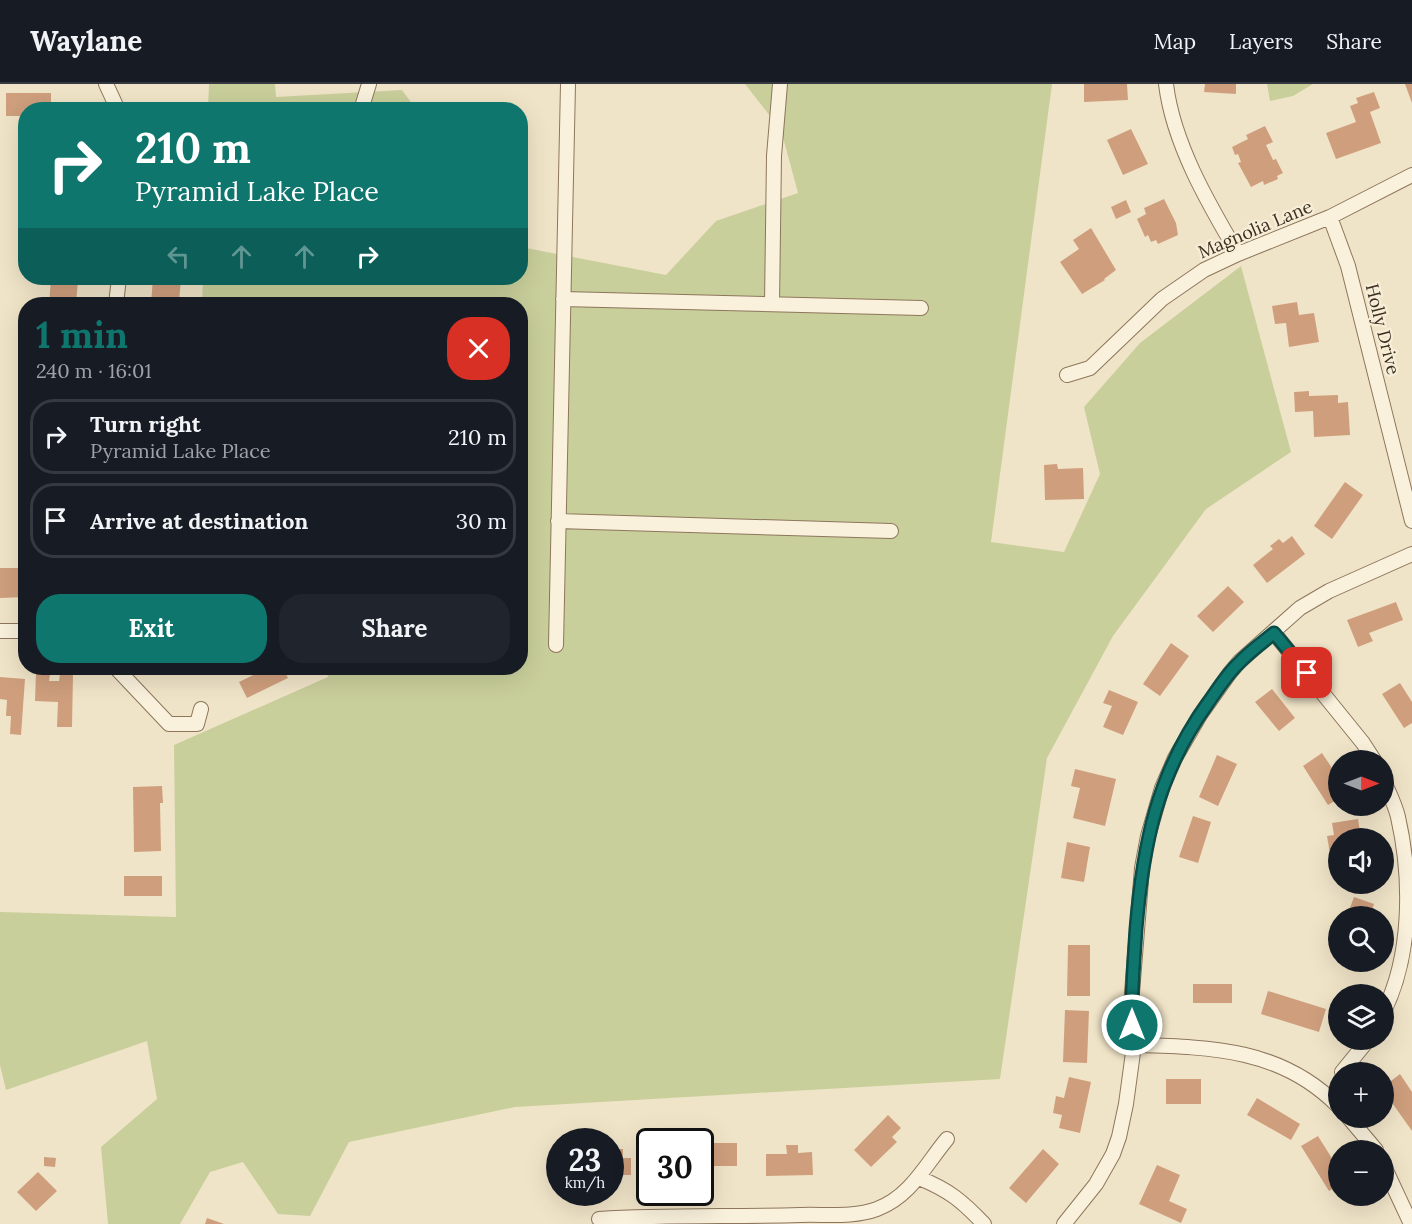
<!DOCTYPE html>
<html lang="en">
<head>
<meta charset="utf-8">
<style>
  body { margin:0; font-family:Lora,serif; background:#20242c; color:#f1f3f6; height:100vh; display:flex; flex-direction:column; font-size:22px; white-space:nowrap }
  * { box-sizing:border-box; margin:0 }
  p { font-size:20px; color:#9ea1a6 }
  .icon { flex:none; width:33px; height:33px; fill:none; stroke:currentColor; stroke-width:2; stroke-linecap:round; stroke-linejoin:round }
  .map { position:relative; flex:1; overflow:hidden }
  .details { position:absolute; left:18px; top:213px; width:510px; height:378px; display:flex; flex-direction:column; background:#171b24; border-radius:24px; box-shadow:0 6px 24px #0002 }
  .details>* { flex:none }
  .top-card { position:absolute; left:18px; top:18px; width:510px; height:183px; border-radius:24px; box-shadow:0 6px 24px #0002; background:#0f766e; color:#fff; overflow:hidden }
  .needle { width:39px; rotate:90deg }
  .buttons { position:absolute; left:1328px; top:666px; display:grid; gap:12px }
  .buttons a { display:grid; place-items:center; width:66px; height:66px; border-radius:50%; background:#171b24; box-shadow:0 6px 24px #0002; font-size:30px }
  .speed { position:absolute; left:546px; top:1044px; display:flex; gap:12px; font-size:30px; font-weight:700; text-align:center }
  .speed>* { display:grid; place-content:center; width:78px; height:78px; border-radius:50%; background:#171b24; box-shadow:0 6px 24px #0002; line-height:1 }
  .speed small { font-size:15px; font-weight:400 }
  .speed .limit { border:3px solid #111; border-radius:9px; background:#fff; color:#111 }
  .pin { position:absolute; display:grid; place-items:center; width:51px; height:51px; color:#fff; margin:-26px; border-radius:12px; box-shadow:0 3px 9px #0006 }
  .me { position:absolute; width:66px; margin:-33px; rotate:0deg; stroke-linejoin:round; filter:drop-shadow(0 0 4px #0008) }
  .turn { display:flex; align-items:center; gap:21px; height:126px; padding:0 18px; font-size:27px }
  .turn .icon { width:78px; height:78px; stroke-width:2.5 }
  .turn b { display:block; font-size:42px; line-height:51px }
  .lanes { display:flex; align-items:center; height:57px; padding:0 18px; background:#0003; justify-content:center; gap:30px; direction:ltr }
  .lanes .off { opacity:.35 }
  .round { display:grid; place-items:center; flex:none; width:63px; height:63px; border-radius:24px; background:#20242c }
  .headline { display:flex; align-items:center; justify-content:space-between; height:102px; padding:0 18px }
  h1 { font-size:36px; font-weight:700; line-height:45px; color:#0f766e }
  .action { display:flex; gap:12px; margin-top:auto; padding:12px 18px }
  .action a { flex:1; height:69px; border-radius:24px; background:#0f766e; color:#fff; font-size:24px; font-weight:700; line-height:69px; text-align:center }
  .action a+a { background:#20242c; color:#f1f3f6 }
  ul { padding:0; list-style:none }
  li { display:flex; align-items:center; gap:18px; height:75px; margin:0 12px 9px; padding:0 6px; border:3px solid #363941; border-radius:24px }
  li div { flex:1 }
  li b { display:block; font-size:22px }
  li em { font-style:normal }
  header { display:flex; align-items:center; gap:36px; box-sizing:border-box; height:84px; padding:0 30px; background:#171b24; border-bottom:2px solid #363941 }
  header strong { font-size:28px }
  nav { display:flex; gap:33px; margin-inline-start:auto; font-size:21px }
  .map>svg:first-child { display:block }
  .green { fill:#c9cf9b }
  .building { fill:#cf9f7d }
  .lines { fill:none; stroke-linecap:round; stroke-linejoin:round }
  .minor-casing { stroke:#8d765c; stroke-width:16 }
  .minor { stroke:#faf1dc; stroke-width:14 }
  .route-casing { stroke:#0a4d48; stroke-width:15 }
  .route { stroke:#0f766e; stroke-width:10 }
  .labels { text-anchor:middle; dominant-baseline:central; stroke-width:4.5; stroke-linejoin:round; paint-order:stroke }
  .street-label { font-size:18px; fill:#3d2e20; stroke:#f7eed8 }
</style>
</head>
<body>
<header>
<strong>Waylane</strong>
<nav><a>Map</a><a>Layers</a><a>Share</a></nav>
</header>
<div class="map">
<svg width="1412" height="1140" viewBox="0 0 1412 1140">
  <rect width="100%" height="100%" fill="#f0e4c8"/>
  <path class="green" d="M 209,0 L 275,0 L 276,13 L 402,6 L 416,25 L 208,26 Z
    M 745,0 L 1052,0 L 991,458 L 1064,468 L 1100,390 L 1084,323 L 1140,259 L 1241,182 L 1291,368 L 1206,425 L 1113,552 L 1047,674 L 1000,995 L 515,1023 L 349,1058 L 310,1132 L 278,1130 L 243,1078 L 210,1088 L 180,1140 L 108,1140 L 101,1063 L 157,1015 L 147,957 L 6,1006 L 0,981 L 0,828 L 176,833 L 174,661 L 328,593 L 326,584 L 520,584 L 520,220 L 202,220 L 203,194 L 520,194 L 521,163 L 666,191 L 716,137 L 798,109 L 781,46 Z
    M 1267,0 L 1313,0 L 1293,12 L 1270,17 Z"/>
  <path class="building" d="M 1084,0 L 1127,0 L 1128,16 L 1084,18 Z
    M 1205,0 L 1236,0 L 1236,10 L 1204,8 Z
    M 1405,0 L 1412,0 L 1412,19 Z
    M 1374,8 L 1380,24 L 1370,28 L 1381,59 L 1336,75 L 1326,49 L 1356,38 L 1350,22 L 1358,19 L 1356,14 Z
    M 6,9 L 51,9 L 51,26 L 26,26 L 26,32 L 6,32 Z
    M 1265,42 L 1273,58 L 1266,61 L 1273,76 L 1276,75 L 1283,89 L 1277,92 L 1278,95 L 1264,101 L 1263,97 L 1251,103 L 1238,79 L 1241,78 L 1238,70 L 1235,71 L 1232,63 L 1248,55 L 1246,51 Z
    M 1131,45 L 1148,80 L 1123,91 L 1107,56 Z
    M 1164,115 L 1176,139 L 1178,151 L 1158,160 L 1156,156 L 1151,158 L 1148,151 L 1145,153 L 1137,135 L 1146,130 L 1144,124 Z
    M 1126,116 L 1131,128 L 1116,135 L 1111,123 Z
    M 1091,144 L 1116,186 L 1104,195 L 1105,196 L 1082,210 L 1060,178 L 1079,165 L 1073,156 Z
    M 153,194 L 181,194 L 179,218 L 169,217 L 169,220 L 151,220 Z
    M 51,195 L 78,196 L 76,220 L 49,220 Z
    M 1297,218 L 1299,231 L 1314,229 L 1319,258 L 1289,263 L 1286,239 L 1275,240 L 1272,222 Z
    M 1309,307 L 1309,312 L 1338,311 L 1338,319 L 1348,318 L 1350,351 L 1314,353 L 1313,327 L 1295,328 L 1294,308 Z
    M 1057,380 L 1058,385 L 1083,384 L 1084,415 L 1045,416 L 1044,381 Z
    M 1345,398 L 1363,411 L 1332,455 L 1314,442 Z
    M 1292,452 L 1305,470 L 1267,499 L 1253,481 L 1273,465 L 1270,462 L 1279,455 L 1283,459 Z
    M 0,484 L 26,484 L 26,513 L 0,514 Z
    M 1228,502 L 1244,518 L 1213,548 L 1197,532 Z
    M 1396,518 L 1403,536 L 1369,549 L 1373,557 L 1358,563 L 1347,536 Z
    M 1171,559 L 1189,572 L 1160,612 L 1143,600 Z
    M 268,584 L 283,584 L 288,594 L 247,614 L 239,598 Z
    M 36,589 L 50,590 L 49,597 L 59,597 L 60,590 L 73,590 L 72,643 L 57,643 L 58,618 L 35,617 Z
    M 0,593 L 25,595 L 21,651 L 10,650 L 11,632 L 6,632 L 7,616 L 0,615 Z
    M 1400,599 L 1412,618 L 1412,639 L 1404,644 L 1382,610 Z
    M 1272,605 L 1295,634 L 1279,647 L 1255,618 Z
    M 1109,606 L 1138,618 L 1123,651 L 1103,643 L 1112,622 L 1103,619 Z
    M 1322,669 L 1338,693 L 1338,715 L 1328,721 L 1303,682 Z
    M 1217,671 L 1237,680 L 1218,722 L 1199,713 Z
    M 1075,685 L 1116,695 L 1105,742 L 1073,734 L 1080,704 L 1071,702 Z
    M 162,702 L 163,719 L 160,719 L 161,767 L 134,768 L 133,703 Z
    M 1193,732 L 1211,738 L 1198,779 L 1179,773 Z
    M 1358,735 L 1361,754 L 1338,754 L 1338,775 L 1331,776 L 1327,752 L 1334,751 L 1332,739 Z
    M 1067,758 L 1090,763 L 1084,798 L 1061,794 Z
    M 124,792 L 162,792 L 162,812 L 124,812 Z
    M 1354,813 L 1374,820 L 1370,832 L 1347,832 Z
    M 1068,861 L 1090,861 L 1090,912 L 1067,912 Z
    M 1193,900 L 1232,900 L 1232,919 L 1193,919 Z
    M 1268,907 L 1326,925 L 1319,948 L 1261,930 Z
    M 1065,926 L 1089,927 L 1087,979 L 1063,978 Z
    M 1400,990 L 1412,1008 L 1412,1047 L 1383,1006 L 1383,1003 Z
    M 1069,993 L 1091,998 L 1080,1049 L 1059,1044 L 1062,1031 L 1053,1029 L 1056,1012 L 1064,1014 Z
    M 1166,995 L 1201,995 L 1201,1020 L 1166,1020 Z
    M 1257,1014 L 1300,1040 L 1291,1056 L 1247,1031 Z
    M 888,1031 L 901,1044 L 892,1053 L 897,1058 L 871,1083 L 854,1066 Z
    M 1318,1052 L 1338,1084 L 1338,1102 L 1329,1107 L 1301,1062 Z
    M 705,1059 L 737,1059 L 737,1082 L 705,1082 Z
    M 786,1061 L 798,1061 L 798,1069 L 812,1068 L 813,1091 L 766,1092 L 766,1070 L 787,1070 Z
    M 610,1065 L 623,1065 L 623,1074 L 631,1074 L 631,1091 L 610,1091 Z
    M 1043,1065 L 1059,1080 L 1026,1119 L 1009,1104 Z
    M 44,1073 L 56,1074 L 55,1083 L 44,1082 Z
    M 1157,1081 L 1180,1091 L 1169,1117 L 1187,1125 L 1181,1139 L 1139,1120 Z
    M 38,1088 L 57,1107 L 36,1127 L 17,1108 Z
    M 207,1134 L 224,1140 L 205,1140 Z"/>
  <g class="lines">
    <g class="minor-casing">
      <path id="minor" d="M 106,0 L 118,26
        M 1166,0 C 1173,59 1208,119 1238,170
        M 361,26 L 369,0
        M 1330,133 L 1348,182 L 1412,437
        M 563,215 L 921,224
        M 116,220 L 119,194
        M 772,220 L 774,72 L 780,0
        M 1067,291 L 1090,284 L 1162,215 L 1204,186 L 1238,170 L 1330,133 L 1412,91
        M 558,437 L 891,447
        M 0,547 L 26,547
        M 1274,549 L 1363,659 L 1374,676
        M 556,561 L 568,0
        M 116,584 L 169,640 L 197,640 L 201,625
        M 1383,695 C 1388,707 1395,720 1398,733 C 1412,795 1412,872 1383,929
        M 1134,961 C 1210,963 1281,964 1338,1022
        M 1342,988 L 1368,956
        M 1349,1034 L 1376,1066
        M 1383,1080 L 1411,1140
        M 919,1094 C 949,1106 962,1117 984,1140
        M 599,1135 C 666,1131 733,1133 800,1131 C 825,1130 853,1134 877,1125 C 911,1112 926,1080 947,1055
        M 1064,1140 L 1096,1100 L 1113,1070 L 1119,1053 L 1126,1020 L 1134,961 L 1131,921 L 1142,784 L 1148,752 L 1162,704 L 1175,674 L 1200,631 L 1229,590 L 1239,578 L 1300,524 L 1329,507 L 1412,470"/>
    </g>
    <use href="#minor" class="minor"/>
  </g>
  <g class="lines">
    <g class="route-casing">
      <path id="route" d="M 1132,941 C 1131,910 1134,877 1136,845 C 1143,760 1157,690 1208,619 C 1218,605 1227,590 1239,579 C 1249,568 1262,559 1274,549 L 1307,589"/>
    </g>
    <use href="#route" class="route"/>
  </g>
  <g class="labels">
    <g class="street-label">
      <text transform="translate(1255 145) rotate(-23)">Magnolia Lane</text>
      <text transform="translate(1383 245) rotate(76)">Holly Drive</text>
    </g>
  </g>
</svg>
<div class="buttons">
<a><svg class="needle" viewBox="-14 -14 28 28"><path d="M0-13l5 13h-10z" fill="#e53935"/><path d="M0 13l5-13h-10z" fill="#9ea1a6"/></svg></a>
<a><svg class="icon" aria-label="sound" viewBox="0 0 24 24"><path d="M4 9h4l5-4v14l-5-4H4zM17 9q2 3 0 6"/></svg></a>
<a><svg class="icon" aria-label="search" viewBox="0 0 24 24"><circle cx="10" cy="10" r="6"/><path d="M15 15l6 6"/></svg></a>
<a><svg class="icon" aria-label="layers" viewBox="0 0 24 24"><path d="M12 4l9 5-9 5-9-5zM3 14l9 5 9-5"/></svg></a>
<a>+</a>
<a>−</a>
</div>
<div class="speed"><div>23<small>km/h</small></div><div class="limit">30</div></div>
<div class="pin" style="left:1307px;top:589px;background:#d93025"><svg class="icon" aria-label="arrive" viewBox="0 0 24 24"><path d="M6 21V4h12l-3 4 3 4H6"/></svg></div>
<svg class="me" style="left:1132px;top:941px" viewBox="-20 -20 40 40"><circle r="17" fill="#0f766e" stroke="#fff" stroke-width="3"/><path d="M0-11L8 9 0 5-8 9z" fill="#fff"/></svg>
<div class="top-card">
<div class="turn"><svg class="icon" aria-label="right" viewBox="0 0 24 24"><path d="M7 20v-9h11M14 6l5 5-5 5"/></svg><div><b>210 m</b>Pyramid Lake Place</div></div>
<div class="lanes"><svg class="icon off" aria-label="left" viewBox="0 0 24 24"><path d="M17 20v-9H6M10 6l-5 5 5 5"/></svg><svg class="icon off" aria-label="ahead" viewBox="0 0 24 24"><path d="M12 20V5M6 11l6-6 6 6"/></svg><svg class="icon off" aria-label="ahead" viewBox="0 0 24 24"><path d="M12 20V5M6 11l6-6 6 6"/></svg><svg class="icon" aria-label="right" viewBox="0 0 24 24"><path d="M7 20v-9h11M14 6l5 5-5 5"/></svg></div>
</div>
<section class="details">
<div class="headline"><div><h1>1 min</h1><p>240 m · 16:01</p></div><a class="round" style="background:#d93025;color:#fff"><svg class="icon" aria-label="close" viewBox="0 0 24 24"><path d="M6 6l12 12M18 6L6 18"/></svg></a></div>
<ul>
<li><svg class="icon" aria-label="right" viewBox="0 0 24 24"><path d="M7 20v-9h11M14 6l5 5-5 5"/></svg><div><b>Turn right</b><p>Pyramid Lake Place</p></div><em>210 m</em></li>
<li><svg class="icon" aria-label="arrive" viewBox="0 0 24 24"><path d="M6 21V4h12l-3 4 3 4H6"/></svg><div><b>Arrive at destination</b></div><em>30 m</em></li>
</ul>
<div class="action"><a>Exit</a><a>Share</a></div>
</section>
</div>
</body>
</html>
